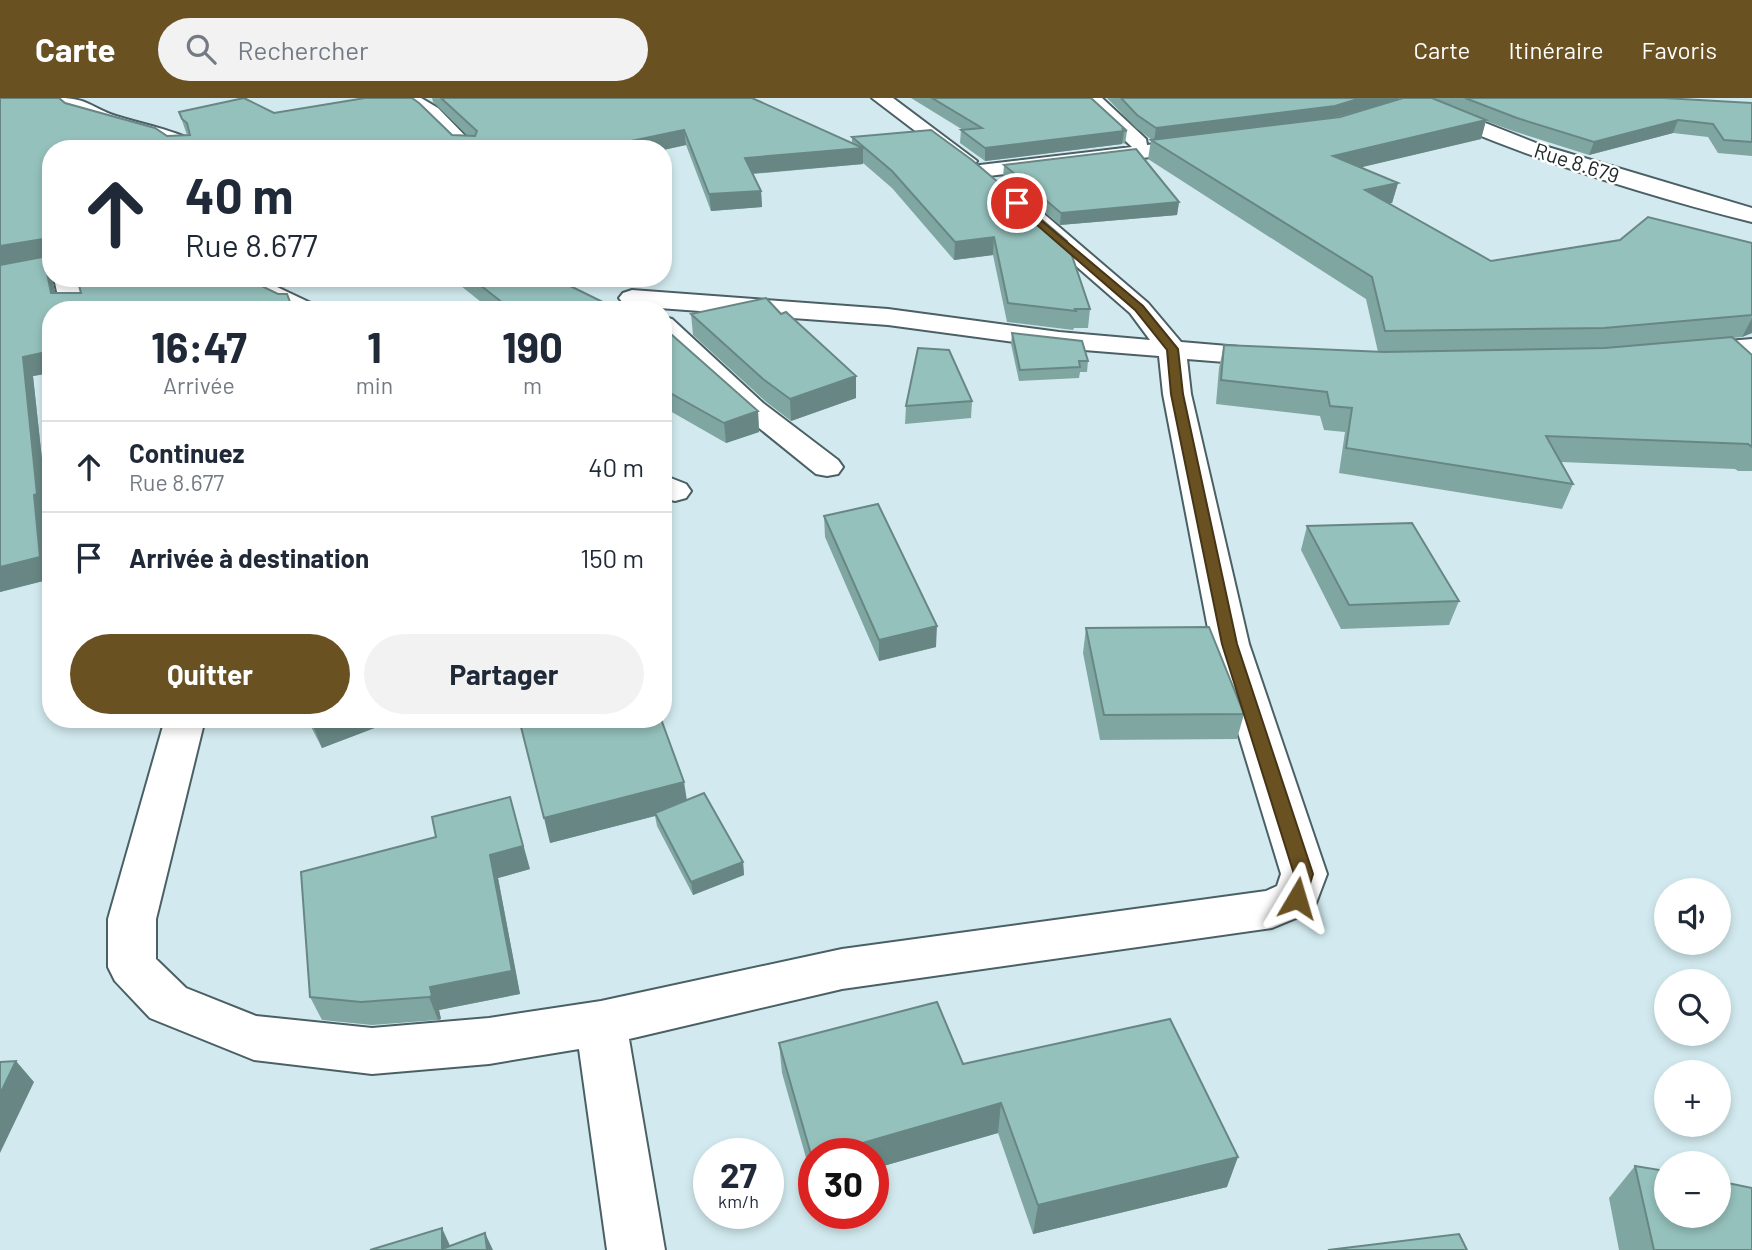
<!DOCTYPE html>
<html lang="fr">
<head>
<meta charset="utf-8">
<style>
  body { margin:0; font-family:Barlow,sans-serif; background:#f2f2f3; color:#1f2937; height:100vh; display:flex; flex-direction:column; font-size:26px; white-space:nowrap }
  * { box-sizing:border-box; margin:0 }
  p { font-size:23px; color:#747a83 }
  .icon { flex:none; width:38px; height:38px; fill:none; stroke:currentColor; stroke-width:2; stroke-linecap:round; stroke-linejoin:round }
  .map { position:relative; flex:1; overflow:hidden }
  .details { position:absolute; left:42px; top:203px; width:630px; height:427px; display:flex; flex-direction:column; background:#fff; border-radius:28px; box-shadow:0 4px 10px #0003 }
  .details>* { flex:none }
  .hud { position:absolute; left:42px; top:42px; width:630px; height:147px; border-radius:28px; box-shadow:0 4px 10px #0003; background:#fff; color:#1f2937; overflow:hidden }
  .controls { position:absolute; left:1654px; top:780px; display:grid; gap:14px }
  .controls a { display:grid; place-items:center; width:77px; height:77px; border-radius:50%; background:#fff; box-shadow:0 4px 10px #0003; font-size:35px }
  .speed { position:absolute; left:693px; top:1040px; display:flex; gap:14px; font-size:35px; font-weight:700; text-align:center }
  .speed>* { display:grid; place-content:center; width:91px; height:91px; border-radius:50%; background:#fff; box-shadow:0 4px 10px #0003; line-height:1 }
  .speed small { font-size:18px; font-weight:400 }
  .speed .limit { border:10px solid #d22; background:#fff; color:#111 }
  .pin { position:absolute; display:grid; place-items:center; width:60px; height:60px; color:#fff; margin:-30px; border:4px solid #fff; border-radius:50%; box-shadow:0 2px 7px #0007 }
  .me { position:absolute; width:77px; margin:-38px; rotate:7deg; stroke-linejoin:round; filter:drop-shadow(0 0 5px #0008) }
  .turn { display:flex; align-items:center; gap:24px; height:147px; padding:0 28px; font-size:32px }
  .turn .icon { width:91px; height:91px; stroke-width:2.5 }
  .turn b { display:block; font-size:49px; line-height:60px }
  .eta { display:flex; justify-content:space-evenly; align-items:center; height:119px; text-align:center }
  .eta b { font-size:42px; font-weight:700; line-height:49px }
  .action { display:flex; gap:14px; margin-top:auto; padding:14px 28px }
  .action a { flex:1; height:80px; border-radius:42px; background:#6a5122; color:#fff; font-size:28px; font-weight:700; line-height:80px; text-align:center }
  .action a+a { background:#f2f2f3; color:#1f2937 }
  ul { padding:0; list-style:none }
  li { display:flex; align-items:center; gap:21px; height:91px; padding:0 28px; border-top:2px solid #e0e1e3 }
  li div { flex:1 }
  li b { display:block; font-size:26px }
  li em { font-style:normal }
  header { display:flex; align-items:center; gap:42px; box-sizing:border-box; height:98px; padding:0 35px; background:#6a5122; color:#fff }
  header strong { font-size:33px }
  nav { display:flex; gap:38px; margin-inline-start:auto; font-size:24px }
  .search { width:490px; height:63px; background:#f2f2f3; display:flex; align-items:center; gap:18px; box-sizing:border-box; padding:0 24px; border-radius:38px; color:#747a83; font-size:26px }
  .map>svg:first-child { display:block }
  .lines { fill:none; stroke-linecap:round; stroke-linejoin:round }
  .street-casing { stroke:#4b6065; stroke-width:4 }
  .street { fill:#fff; fill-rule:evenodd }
  .wall { fill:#80a6a2 }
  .shaded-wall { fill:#688784 }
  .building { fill:#95c1bc; stroke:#688784; stroke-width:2 }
  .route { fill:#6a5122; stroke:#453516; stroke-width:2 }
  .labels { text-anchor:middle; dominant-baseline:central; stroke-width:5; stroke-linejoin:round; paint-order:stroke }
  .far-street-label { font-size:21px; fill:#1c2527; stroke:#fff }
</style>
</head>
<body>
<header>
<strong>Carte</strong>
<div class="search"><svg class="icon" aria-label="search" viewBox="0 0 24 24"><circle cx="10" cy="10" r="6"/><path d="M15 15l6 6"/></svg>Rechercher</div>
<nav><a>Carte</a><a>Itinéraire</a><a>Favoris</a></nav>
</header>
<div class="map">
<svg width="1752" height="1152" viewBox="0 0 1752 1152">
  <rect width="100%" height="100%" fill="#d2eaef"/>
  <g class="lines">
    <g class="street-casing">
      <path id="street" d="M 60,0 C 87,0 92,10 116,18 C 141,26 166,30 190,41 L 193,51 L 173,51 L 173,48 L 162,43 C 130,32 82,29 60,0 Z
        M 399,0 L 421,0 L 438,10 L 478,51 L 457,51 L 424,18 Z
        M 872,0 L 893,0 L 977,63 L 974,67 L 960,67 Z
        M 1080,0 L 1102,0 L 1146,41 L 1147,47 L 1202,41 L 1209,43 L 1212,47 L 1209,51 L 1202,53 L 980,79 L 973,77 L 970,73 L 973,69 L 980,67 L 1132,49 Z
        M 1398,0 L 1422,0 L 1541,47 L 1752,110 L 1752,124 C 1632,94 1513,55 1401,4 Z
        M 1029,108 L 1037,110 L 1148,205 L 1181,244 L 1275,252 L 1285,254 L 1289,260 L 1285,266 L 1275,268 L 1187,261 L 1191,296 L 1249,546 L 1327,776 L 1313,813 L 1272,830 L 842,891 L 629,941 L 665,1152 L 607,1152 L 579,951 L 489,966 L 372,976 L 254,962 L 150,920 L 115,883 L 108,869 L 108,821 L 165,621 L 205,621 L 156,821 L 156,861 L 186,890 L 256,918 L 372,930 L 489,920 L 601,903 L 842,851 L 1266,793 L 1277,788 L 1281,776 L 1211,546 L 1163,296 L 1159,258 L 1059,250 L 888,227 L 632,208 L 623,205 L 619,200 L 623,195 L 632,192 L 888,211 L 1059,234 L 1150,242 L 1130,215 L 1021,120 L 1018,115 L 1021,110 Z
        M 54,180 L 78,180 L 87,212 L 61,212 Z
        M 226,180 L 258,180 L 315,207 L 319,212 L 285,212 L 229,185 Z
        M 663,219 L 672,221 L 763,305 L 838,362 L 843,369 L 838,376 L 827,378 L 816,376 L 743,317 L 663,242 Z
        M 1752,241 L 1752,257 L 1691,262 L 1681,260 L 1677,254 L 1681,248 L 1691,246 Z
        M 663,377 L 686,386 L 691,393 L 686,400 L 675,403 L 663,400 Z"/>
    </g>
    <use href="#street" class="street"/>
  </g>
  <path class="wall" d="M 0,0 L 65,5 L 167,38 L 187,37 L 179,14 L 274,15 L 452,37 L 468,38 L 433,4 L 432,0 L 752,0 L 852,45 L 852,39 L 931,32 L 1090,211 L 1088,230 L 1074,230 L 1073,232 L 1007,224 L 993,157 L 954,162 L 892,90 L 863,65 L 863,66 L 753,76 L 761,93 L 762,109 L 711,113 L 686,47 L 663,52 L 663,51 L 51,51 L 51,180 L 52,180 L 55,195 L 81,195 L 245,180 L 51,212 L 51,275 L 33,278 L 48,417 L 45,418 L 51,481 L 0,494 Z
    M 911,0 L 1091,0 L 1127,33 L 1125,46 L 1123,45 L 1122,46 L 985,63 L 960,45 L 961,32 L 963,32 Z
    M 1107,0 L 1397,0 L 1396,2 L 1334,20 L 1403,0 L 1664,0 L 1752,5 L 1752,58 L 1718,55 L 1708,39 L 1673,35 L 1589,57 L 1513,33 L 1486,23 L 1481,41 L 1361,69 L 1398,85 L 1392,105 L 1389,105 L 1491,163 L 1752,145 L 1752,235 L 1742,239 L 1733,240 L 1752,257 L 1752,373 L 1738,373 L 1735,371 L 1561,364 L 1573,386 L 1562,411 L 1339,375 L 1345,334 L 1324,332 L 1320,318 L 1216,306 L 1219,270 L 1224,247 L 1378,254 L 1366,201 L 1148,61 L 1151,42 L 1152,42 L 1136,30 Z
    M 1004,67 L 1179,104 L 1177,117 L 1060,127 L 1003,79 Z
    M 264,180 L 282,180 L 285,190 Z
    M 451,180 L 554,180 L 619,212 L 491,212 Z
    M 691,216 L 781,216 L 856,278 L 856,300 L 791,323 L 765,303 L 693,237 Z
    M 663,229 L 758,313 L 759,334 L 726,345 L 663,309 Z
    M 1012,235 L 1088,263 L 1087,274 L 1080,274 L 1079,280 L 1019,283 L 1011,246 Z
    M 972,303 L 971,320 L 905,326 L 906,308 Z
    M 824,418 L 936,549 L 879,563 L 825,439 Z
    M 1307,428 L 1459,503 L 1449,527 L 1341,531 L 1301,452 Z
    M 1086,530 L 1244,616 L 1237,641 L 1100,642 L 1083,555 Z
    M 307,621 L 398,621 L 322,650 Z
    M 639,625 L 687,702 L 743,764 L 744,777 L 693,797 L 657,728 L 655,718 L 550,745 Z
    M 530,771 L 498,780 L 520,896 L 439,912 L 441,921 L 438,922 L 372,927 L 322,922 L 310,899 L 301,774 Z
    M 779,945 L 963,966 L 1227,1089 L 1033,1136 L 998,1035 L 873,1071 L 873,1055 L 814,1055 L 814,1088 L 782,975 Z
    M 1635,1068 L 1752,1152 L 1619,1152 L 1609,1100 Z"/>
  <path class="shaded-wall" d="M 1361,0 L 1397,0 L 1396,2 L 1332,20 L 1154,43 L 1156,30 Z
    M 1486,22 L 1481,41 L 1329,77 L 1333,58 Z
    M 1678,22 L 1673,35 L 1589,57 L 1594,44 Z
    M 684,32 L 686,47 L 663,52 L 663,51 L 593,51 Z
    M 1124,33 L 1122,46 L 985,63 L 985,50 Z
    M 189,44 L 191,51 L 173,51 Z
    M 863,50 L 863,66 L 746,76 L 745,60 Z
    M 1398,85 L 1392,105 L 1360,112 L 1365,92 Z
    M 761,93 L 762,109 L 711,113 L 709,96 Z
    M 1179,104 L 1177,117 L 1060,127 L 1061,115 Z
    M 994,139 L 993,157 L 954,162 L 955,144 Z
    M 43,141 L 51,158 L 0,168 L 0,148 Z
    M 44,160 L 51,176 L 51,180 L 52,180 L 59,212 L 51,195 Z
    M 1752,220 L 1752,235 L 1742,239 Z
    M 51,253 L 51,275 L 33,278 L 48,417 L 45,418 L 51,481 L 0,494 L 0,469 L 34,397 L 23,259 Z
    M 856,278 L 856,300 L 791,323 L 790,301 Z
    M 758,313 L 759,334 L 726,345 L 724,325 Z
    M 937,528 L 936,549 L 879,563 L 879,542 Z
    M 322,621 L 398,621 L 322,650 L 312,625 Z
    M 684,684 L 688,709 L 655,715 L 655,718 L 550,745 L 544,720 Z
    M 510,699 L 530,771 L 498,780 L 520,896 L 439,912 L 441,921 L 438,922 L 429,899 L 430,889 L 490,757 Z
    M 743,764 L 744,777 L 693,797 L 691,784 Z
    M 16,963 L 34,984 L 0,1055 L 0,996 Z
    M 1001,1005 L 998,1035 L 873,1071 L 873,1055 L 828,1055 Z
    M 814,1059 L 814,1086 L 812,1060 Z
    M 1238,1059 L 1227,1089 L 1033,1136 L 1038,1107 Z
    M 442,1130 L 452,1152 L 442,1152 Z
    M 485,1135 L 493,1152 L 487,1152 Z"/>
  <path class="building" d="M 0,0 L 59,0 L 65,5 L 155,30 L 167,38 L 190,37 L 187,25 L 182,21 L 179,14 L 244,0 L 274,15 L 365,0 L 412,0 L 419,5 L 452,37 L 475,38 L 477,33 L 441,0 L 752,0 L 863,50 L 745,60 L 761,93 L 709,96 L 684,32 L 593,51 L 191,51 L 189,44 L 173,51 L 51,51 L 51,160 L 44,160 L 51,195 L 81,195 L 77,180 L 245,180 L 278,196 L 287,196 L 293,212 L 51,212 L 51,253 L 23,259 L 37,396 L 34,397 L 40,459 L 0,469 L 0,167 L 43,159 L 46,143 L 43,141 L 0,148 Z
    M 932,0 L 1091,0 L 1127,33 L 1122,30 L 1124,33 L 985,50 L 961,32 L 982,30 Z
    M 1121,0 L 1361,0 L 1335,8 L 1156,30 L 1137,17 Z
    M 1403,0 L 1432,0 L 1486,22 L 1333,58 L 1398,85 L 1365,92 L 1491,163 L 1620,142 L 1648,119 L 1752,145 L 1752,217 L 1604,230 L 1385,233 L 1372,179 L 1151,42 L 1340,19 Z
    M 1465,0 L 1664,0 L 1752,5 L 1752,44 L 1724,42 L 1713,26 L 1678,22 L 1594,44 L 1517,20 Z
    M 931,32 L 972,62 L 1067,143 L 1090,211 L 1075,211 L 1076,213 L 1008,205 L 994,139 L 955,144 L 892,73 L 852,39 Z
    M 1136,51 L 1179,104 L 1061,115 L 1004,67 Z
    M 471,180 L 554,180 L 619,212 L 512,212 Z
    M 766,200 L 781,216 L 786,214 L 856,278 L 790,301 L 763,281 L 691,216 Z
    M 663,229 L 758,313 L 724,325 L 663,291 Z
    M 1012,235 L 1082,243 L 1088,263 L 1079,263 L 1080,269 L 1020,272 Z
    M 1732,239 L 1752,257 L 1752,349 L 1748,346 L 1546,338 L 1573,386 L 1346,350 L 1352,310 L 1330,308 L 1327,294 L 1221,282 L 1224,247 L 1384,254 L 1605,250 Z
    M 918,250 L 949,252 L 972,303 L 906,308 Z
    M 878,406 L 937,528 L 879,542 L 824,418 Z
    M 1412,425 L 1459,503 L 1349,507 L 1307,428 Z
    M 1209,529 L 1244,616 L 1104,617 L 1086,530 Z
    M 310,621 L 322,621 L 312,625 Z
    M 519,621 L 637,621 L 639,625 L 653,621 L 661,621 L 684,684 L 544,720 Z
    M 704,695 L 743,764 L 691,784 L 655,715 Z
    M 510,699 L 523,748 L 490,757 L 512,873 L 430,889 L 432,898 L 429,899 L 361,904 L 310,899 L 301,774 L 436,739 L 432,719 Z
    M 937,904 L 963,966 L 1170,921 L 1238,1059 L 1038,1107 L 1001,1005 L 828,1055 L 814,1055 L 814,1059 L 812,1060 L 779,945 Z
    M 16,963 L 0,996 L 0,964 Z
    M 1635,1068 L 1666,1073 L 1666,1118 L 1718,1118 L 1718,1083 L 1752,1090 L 1752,1152 L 1654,1152 Z
    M 442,1130 L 442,1151 L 485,1135 L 487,1152 L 370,1152 Z
    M 1459,1136 L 1467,1152 L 1328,1152 Z"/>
  <path class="route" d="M 1017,102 L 1143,208 L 1178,251 L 1183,296 L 1237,546 L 1313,776 L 1304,805 L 1297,808 L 1290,805 L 1287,800 L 1294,776 L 1222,546 L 1171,296 L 1167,252 L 1135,212 L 1014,107 L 1013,105 Z"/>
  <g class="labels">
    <g class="far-street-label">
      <text transform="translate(1577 64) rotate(18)">Rue 8.679</text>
    </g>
  </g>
</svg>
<div class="controls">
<a><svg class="icon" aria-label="sound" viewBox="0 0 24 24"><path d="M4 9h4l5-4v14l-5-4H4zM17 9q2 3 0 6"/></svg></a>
<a><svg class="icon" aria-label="search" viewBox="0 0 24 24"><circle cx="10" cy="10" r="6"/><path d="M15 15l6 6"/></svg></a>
<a>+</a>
<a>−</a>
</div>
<div class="speed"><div>27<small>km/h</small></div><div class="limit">30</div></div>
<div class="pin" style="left:1017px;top:105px;background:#d93025"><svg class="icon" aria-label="arrive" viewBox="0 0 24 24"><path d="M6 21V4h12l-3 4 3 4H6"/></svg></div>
<svg class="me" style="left:1297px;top:800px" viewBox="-20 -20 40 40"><path d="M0-17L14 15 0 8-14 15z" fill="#6a5122" stroke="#fff" stroke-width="4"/></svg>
<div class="hud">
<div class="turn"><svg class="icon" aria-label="ahead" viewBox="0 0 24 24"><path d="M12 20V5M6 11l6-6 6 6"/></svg><div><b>40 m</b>Rue 8.677</div></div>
</div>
<section class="details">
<div class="eta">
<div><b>16:47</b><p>Arrivée</p></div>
<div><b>1</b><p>min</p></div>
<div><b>190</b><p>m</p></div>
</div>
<ul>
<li><svg class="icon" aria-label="ahead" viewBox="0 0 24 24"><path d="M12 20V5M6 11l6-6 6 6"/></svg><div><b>Continuez</b><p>Rue 8.677</p></div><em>40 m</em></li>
<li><svg class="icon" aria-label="arrive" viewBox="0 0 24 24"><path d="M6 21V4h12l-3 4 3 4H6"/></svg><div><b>Arrivée à destination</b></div><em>150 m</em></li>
</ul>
<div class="action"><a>Quitter</a><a>Partager</a></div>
</section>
</div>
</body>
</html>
